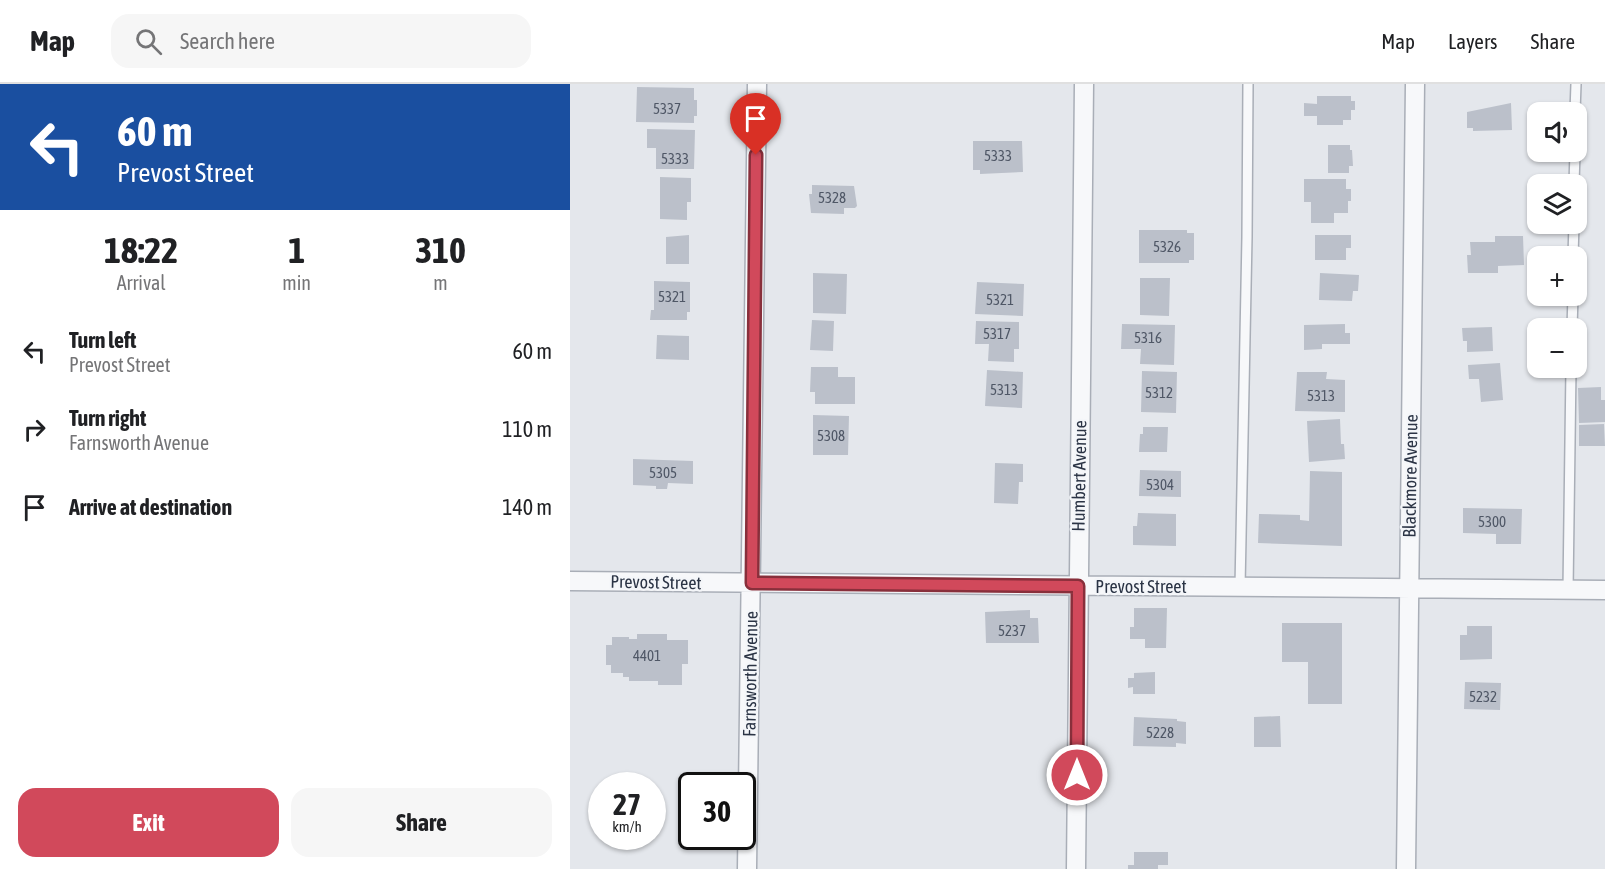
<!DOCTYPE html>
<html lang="en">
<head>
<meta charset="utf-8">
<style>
  body { margin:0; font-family:"Asap Condensed",sans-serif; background:#f6f6f6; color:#202124; height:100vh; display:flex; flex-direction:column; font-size:22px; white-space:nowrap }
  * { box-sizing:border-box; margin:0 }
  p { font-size:20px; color:#757577 }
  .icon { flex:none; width:33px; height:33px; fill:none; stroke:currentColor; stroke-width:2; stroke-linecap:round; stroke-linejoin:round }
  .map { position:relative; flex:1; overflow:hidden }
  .panel { display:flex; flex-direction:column; background:#fff; width:570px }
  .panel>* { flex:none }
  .banner { background:#1a4fa0; color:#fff; overflow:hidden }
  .tools { position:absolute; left:957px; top:18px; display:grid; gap:12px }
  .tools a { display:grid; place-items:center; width:60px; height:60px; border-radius:12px; background:#fff; box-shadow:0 2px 4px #0004; font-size:30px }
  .speed { position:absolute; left:18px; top:688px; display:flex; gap:12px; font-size:30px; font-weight:700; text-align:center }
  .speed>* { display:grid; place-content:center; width:78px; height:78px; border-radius:50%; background:#fff; box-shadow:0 2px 4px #0004; line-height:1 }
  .speed small { font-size:15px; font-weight:400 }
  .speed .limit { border:3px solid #111; border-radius:9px; background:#fff; color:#111 }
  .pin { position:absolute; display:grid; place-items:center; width:51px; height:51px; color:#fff; margin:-62px -26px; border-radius:50% 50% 50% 0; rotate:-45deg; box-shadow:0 0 6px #0007 }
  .pin .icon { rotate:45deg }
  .me { position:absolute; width:66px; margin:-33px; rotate:0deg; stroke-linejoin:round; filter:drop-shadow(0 0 4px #0008) }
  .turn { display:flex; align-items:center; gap:21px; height:126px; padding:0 18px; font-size:27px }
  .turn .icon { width:78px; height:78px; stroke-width:2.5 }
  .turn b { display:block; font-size:42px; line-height:51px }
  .eta { display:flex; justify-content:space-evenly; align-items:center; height:102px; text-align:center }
  .eta b { font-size:36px; font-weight:700; line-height:42px }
  .cta { display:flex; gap:12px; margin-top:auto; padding:12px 18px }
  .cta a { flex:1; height:69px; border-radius:18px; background:#d1495b; color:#fff; font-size:24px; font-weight:700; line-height:69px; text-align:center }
  .cta a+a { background:#f6f6f6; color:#202124 }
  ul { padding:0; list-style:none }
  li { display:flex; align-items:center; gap:18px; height:78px; padding:0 18px }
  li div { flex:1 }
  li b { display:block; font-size:22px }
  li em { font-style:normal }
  header { display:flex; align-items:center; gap:36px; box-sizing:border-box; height:84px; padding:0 30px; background:#fff; border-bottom:2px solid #e0e0e0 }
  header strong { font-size:28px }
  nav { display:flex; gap:33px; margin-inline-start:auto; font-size:21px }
  .search { width:420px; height:54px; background:#f6f6f6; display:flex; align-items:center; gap:15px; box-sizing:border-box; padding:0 21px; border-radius:18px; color:#757577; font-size:22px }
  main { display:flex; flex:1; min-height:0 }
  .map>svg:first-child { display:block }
  .building { fill:#bbc0ca }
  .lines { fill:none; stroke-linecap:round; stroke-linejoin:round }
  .service-casing { stroke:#a9aeb7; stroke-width:12 }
  .minor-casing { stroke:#a9aeb7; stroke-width:21 }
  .service { stroke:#f7f8fa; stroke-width:9 }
  .minor { stroke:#f7f8fa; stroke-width:18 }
  .route-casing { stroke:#882f3b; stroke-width:15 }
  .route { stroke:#d1495b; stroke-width:10 }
  .labels { text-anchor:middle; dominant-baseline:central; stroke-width:4.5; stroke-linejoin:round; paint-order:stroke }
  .number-label { font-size:15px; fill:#4f5766 }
  .street-label { font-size:18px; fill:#2b3445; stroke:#f4f6f9 }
</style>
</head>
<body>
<header>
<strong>Map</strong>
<div class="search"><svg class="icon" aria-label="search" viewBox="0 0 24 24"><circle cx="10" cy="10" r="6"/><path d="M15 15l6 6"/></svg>Search here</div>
<nav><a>Map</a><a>Layers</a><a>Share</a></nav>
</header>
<main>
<section class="panel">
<div class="banner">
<div class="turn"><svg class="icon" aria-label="left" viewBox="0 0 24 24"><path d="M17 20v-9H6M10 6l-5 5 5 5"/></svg><div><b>60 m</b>Prevost Street</div></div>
</div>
<div class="eta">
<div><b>18:22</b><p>Arrival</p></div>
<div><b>1</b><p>min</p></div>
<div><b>310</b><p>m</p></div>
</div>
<ul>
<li><svg class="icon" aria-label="left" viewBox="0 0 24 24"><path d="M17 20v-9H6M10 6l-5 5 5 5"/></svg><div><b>Turn left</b><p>Prevost Street</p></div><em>60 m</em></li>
<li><svg class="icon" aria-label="right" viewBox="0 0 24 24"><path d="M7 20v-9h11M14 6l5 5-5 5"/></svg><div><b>Turn right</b><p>Farnsworth Avenue</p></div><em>110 m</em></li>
<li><svg class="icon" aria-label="arrive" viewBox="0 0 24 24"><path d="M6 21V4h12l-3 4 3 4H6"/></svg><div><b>Arrive at destination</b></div><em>140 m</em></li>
</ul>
<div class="cta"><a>Exit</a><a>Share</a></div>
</section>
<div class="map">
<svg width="1035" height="785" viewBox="0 0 1035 785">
  <rect width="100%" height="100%" fill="#e4e7ec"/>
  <path class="building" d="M 67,3 L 124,4 L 124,16 L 127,16 L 127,32 L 124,32 L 124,39 L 66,38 Z
    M 747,12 L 781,12 L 781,17 L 785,17 L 785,26 L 781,26 L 781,36 L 773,36 L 773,41 L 747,41 L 747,32 L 734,32 L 734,19 L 747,20 Z
    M 941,19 L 942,46 L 903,47 L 903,44 L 897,44 L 897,28 Z
    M 77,45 L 125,46 L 124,85 L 86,85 L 86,64 L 77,64 Z
    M 403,57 L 452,57 L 453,88 L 410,90 L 410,86 L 403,86 Z
    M 758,61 L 780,61 L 780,66 L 782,66 L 783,82 L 779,82 L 779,89 L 758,89 Z
    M 90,93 L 121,94 L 121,118 L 117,118 L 117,136 L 90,135 Z
    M 734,95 L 776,95 L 776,105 L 781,105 L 781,117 L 778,117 L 778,129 L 764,129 L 764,139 L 741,139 L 741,118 L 734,118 Z
    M 242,101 L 284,102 L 287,122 L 285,124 L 274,124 L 274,130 L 241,129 L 239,110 L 242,110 Z
    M 569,146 L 617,146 L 617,149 L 624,149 L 624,176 L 619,176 L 619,179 L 569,179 Z
    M 119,151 L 119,180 L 96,180 L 96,153 Z
    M 745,151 L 781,151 L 781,164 L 776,164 L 776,176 L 745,176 Z
    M 925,152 L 953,152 L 954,181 L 928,182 L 928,189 L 898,189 L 897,171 L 901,171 L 900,158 L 925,158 Z
    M 243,189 L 277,190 L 276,230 L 243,229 Z
    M 750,189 L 789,191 L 788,207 L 783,207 L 782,217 L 749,216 Z
    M 570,194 L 600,194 L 599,232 L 570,231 Z
    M 84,197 L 120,198 L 120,228 L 117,228 L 117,236 L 80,236 L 81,226 L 84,226 Z
    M 407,198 L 454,200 L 453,232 L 405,230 Z
    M 242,236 L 264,237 L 263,267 L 240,266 Z
    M 406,237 L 449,238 L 449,265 L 444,265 L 444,278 L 418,277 L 419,260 L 405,260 Z
    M 552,240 L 605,241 L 604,281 L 570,280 L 571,265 L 551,265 Z
    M 775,240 L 775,249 L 780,249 L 780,260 L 752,260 L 752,265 L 734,266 L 734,241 Z
    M 922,243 L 923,267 L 897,268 L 897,257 L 893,257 L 892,244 Z
    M 87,251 L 119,252 L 119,276 L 86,275 Z
    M 930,279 L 933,316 L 911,318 L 909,295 L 899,295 L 898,281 Z
    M 241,283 L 268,283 L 268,293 L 285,293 L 285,320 L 245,320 L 245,308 L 240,308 Z
    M 417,286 L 453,288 L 452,324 L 415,322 Z
    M 572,287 L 607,288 L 606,329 L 571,328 Z
    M 727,288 L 757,288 L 756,295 L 775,296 L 775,328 L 725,327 Z
    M 1031,303 L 1031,316 L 1035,316 L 1035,338 L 1009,339 L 1008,304 Z
    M 243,331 L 279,332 L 278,371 L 243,371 Z
    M 770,335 L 771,360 L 774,360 L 775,375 L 739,378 L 737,337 Z
    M 1034,340 L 1035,362 L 1009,362 L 1009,341 Z
    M 573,343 L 598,343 L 597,368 L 569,368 L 570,350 L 573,350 Z
    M 63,375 L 123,377 L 123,400 L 98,399 L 97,405 L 86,405 L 86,402 L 63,401 Z
    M 425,379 L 453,380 L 453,398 L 449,398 L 448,420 L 424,419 Z
    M 570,386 L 611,387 L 611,413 L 569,412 Z
    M 740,387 L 772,388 L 772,462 L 688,459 L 689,430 L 730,431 L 730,436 L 739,437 Z
    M 893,424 L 952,425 L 951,460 L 926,460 L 926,450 L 893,449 Z
    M 568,429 L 606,430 L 606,462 L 563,461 L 563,442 L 567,442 Z
    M 564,524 L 597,524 L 596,564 L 575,564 L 575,555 L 560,555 L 560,543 L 564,543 Z
    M 460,526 L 460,534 L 468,534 L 469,559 L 416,559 L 415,528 Z
    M 712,539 L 772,539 L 772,620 L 738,620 L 738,578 L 712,578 Z
    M 897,542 L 922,542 L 922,575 L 890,576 L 890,551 L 897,551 Z
    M 67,550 L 97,550 L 97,556 L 118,556 L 118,580 L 112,580 L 112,601 L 88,601 L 88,597 L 59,597 L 59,593 L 53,593 L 53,589 L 41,589 L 41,581 L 36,581 L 36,561 L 42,561 L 42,553 L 59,553 L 59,555 L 67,555 Z
    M 585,588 L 585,610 L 563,610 L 563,603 L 558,604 L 558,594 L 564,594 L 564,589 Z
    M 895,598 L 931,599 L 930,626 L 894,625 Z
    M 710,632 L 711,663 L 684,663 L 684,633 Z
    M 564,633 L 607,635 L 607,637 L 616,638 L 616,660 L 606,659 L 606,663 L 563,662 Z
    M 564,768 L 598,768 L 598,781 L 588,781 L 588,785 L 558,785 L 558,781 L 564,781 Z"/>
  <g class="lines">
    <g class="service-casing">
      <path id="service" d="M 1005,28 L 1006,0
        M 1004,100 L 1005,68
        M 1003,172 L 1004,140
        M 1002,244 L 1003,212
        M 670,503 L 677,153 L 678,0
        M 998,506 L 1001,284"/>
    </g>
    <g class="minor-casing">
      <path id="minor" d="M 0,497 L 1035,506
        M 177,785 L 187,0
        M 506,785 L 514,0
        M 836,785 L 845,0"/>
    </g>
    <use href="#service" class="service"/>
    <use href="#minor" class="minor"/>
  </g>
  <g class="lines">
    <g class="route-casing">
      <path id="route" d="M 186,71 L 182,499 L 508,502 L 507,691"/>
    </g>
    <use href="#route" class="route"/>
  </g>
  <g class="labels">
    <g class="number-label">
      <text x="97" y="24">5337</text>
      <text x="428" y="71">5333</text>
      <text x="105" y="74">5333</text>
      <text x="262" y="113">5328</text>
      <text x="597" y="162">5326</text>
      <text x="102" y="212">5321</text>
      <text x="430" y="215">5321</text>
      <text x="427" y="249">5317</text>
      <text x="578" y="253">5316</text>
      <text x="434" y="305">5313</text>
      <text x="589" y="308">5312</text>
      <text x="751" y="311">5313</text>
      <text x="261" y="351">5308</text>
      <text x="93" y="388">5305</text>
      <text x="590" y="400">5304</text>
      <text x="922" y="437">5300</text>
      <text x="442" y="546">5237</text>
      <text x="77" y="571">4401</text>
      <text x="913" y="612">5232</text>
      <text x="590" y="648">5228</text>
    </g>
    <g class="street-label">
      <text transform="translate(509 392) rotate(-89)">Humbert Avenue</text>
      <text transform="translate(840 392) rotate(-89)">Blackmore Avenue</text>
      <text transform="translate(86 498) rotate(1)">Prevost Street</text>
      <text x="571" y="502">Prevost Street</text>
      <text transform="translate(180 590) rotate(-89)">Farnsworth Avenue</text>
    </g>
  </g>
</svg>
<div class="tools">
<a><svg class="icon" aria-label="sound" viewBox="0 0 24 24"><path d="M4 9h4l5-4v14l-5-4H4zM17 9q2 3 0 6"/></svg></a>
<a><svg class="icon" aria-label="layers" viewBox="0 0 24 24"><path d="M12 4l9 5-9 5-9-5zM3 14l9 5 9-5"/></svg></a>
<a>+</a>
<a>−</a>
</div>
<div class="speed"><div>27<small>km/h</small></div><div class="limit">30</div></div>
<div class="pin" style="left:186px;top:71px;background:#d93025"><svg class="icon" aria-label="arrive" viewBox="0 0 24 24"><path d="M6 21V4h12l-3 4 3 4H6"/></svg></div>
<svg class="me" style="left:507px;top:691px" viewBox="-20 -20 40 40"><circle r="17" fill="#d1495b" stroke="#fff" stroke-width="3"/><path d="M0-11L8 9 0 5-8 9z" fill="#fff"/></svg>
</div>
</main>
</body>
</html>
